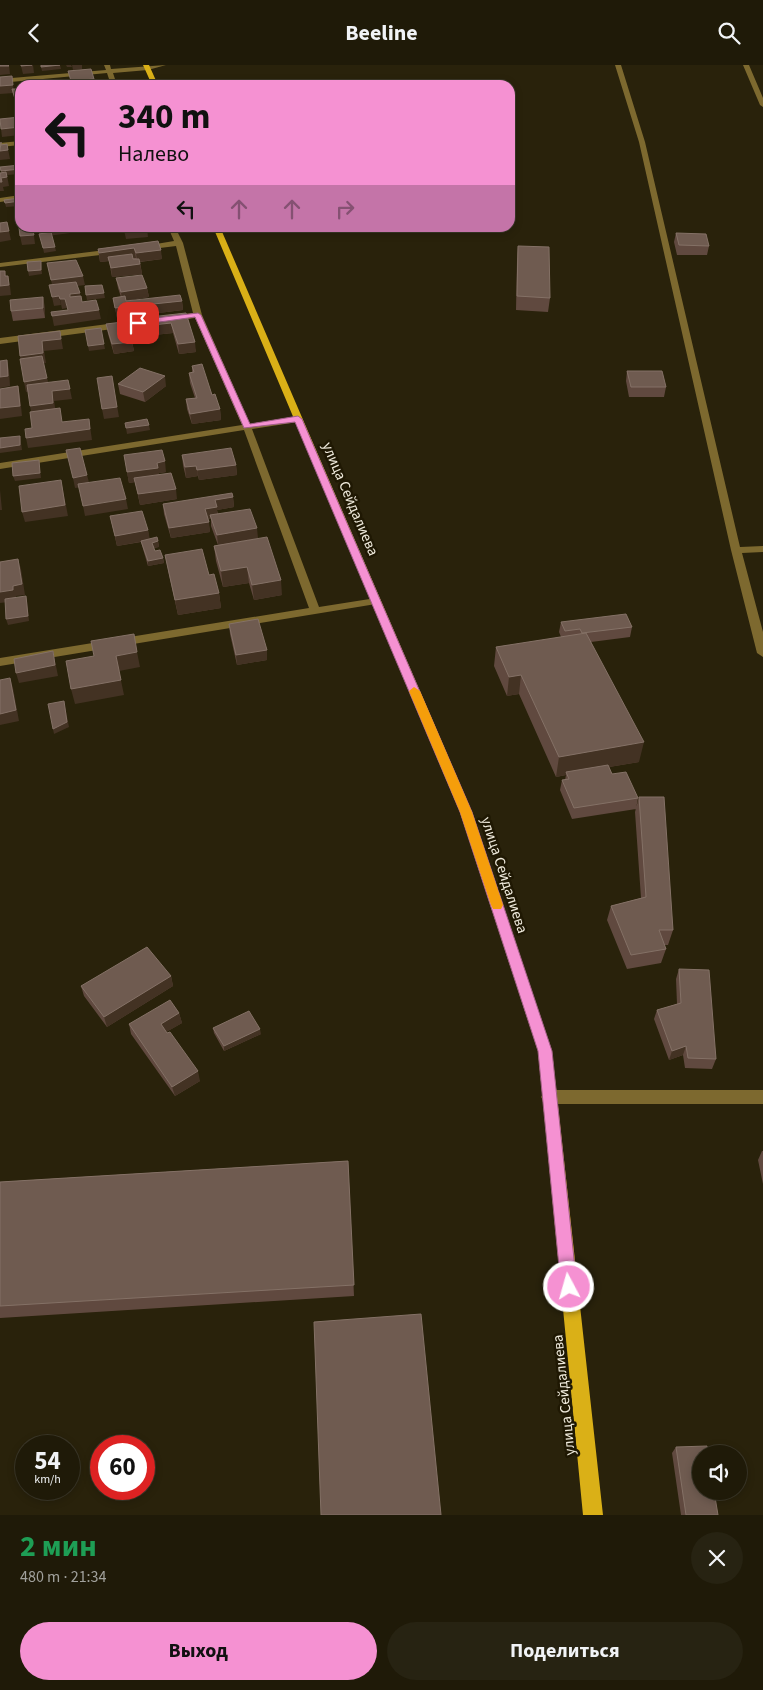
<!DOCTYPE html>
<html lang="ru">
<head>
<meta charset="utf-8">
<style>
  body { margin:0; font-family:"Source Sans 3",sans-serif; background:#272312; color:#f1f3f6; height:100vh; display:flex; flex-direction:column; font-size:19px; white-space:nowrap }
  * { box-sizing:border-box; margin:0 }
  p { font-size:16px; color:#a1a19c }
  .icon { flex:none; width:28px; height:28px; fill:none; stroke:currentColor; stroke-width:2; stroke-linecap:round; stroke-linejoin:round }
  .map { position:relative; height:1450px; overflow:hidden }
  .panel { display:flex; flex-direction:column; background:#1f1a08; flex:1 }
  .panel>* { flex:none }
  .guide { position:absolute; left:15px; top:15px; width:500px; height:152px; border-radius:15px; box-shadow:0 2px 8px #0003,0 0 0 1px #3c3829; background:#f591d2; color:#111; overflow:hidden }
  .controls { position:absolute; left:692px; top:1380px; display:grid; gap:10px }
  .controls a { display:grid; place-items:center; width:55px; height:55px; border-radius:50%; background:#1f1a08; box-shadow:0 2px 8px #0003,0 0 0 1px #3c3829; font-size:25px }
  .speed { position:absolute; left:15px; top:1370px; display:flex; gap:10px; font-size:25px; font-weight:700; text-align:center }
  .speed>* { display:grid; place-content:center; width:65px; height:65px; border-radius:50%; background:#1f1a08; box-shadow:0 2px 8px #0003,0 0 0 1px #3c3829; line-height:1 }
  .speed small { font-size:12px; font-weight:400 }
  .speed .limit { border:8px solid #d22; background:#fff; color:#111 }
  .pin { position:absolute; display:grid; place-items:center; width:42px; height:42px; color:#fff; margin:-21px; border-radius:10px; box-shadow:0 2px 8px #0006 }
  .me { position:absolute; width:55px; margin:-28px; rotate:354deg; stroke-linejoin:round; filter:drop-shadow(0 0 4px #0008) }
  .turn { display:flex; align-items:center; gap:18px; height:105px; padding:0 20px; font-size:22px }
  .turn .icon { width:65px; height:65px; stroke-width:2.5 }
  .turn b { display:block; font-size:35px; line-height:42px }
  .lanes { display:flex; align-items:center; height:48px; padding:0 20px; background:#0003; justify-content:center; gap:25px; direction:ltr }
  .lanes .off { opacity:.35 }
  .round { display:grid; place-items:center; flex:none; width:52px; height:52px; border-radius:26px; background:#272312 }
  .headline { display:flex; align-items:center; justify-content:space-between; height:85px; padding:0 20px }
  h1 { font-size:30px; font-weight:700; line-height:38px; color:#1e9e55 }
  .cta { display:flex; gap:10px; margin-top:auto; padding:10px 20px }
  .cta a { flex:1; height:58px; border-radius:30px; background:#f591d2; color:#111; font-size:20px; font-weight:700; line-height:58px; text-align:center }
  .cta a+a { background:#272312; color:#f1f3f6 }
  header { display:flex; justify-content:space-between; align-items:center; height:65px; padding:0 20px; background:#1f1a08; font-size:22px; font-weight:700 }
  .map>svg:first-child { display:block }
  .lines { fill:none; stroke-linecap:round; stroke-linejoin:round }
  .minor { fill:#7d692f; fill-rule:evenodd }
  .major { fill:#dab017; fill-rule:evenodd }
  .wall { fill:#60493f }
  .shaded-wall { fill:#433223 }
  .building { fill:#6f5b50; stroke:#847166 }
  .route { fill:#f591d2; stroke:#9f5e88 }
  .slow { fill:#f59e0b }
  .labels { text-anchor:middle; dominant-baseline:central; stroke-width:5; stroke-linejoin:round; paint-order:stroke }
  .street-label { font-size:15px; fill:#f0ebdd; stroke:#1f1803 }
</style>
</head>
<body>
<header><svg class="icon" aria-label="back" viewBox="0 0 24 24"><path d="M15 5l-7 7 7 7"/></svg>Beeline<svg class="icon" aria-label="search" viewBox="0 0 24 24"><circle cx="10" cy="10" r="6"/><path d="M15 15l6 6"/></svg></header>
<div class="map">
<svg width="763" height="1450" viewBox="0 0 763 1450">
  <rect width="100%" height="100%" fill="#29220b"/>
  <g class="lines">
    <path class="minor" d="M 104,0 L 110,0 L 111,4 L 166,0 L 148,5 L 113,8 L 117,20 L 111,20 L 107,8 L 0,18 L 0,14 L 106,5 Z
      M 615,0 L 621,0 L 645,77 L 740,482 L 763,481 L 763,487 L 742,488 L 763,567 L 763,592 L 757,588 L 731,485 L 639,77 Z
      M 743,0 L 749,0 L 763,33 L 763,42 L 760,40 Z
      M 20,76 L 20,80 L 0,82 L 0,78 Z
      M 20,130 L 20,134 L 0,137 L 0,133 Z
      M 168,162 L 175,162 L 183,178 L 202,250 L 250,359 L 298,351 L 303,354 L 298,357 L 252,364 L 319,542 L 376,533 L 381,536 L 376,539 L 0,601 L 0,593 L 309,543 L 244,365 L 0,404 L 0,398 L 242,360 L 195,253 L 0,279 L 0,273 L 193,248 L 176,181 L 144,185 L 140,183 L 144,181 L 174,176 Z
      M 114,184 L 117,184 L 117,188 L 0,202 L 0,198 Z
      M 549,1025 L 763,1025 L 763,1039 L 549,1039 L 544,1037 L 541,1032 L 544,1027 Z"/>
    <path class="major" d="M 143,0 L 149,0 L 158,20 L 152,20 Z
      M 213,162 L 220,162 L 472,747 L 552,986 L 603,1450 L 583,1450 L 538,986 L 460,747 Z"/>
  </g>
  <path class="wall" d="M 676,168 L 709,181 L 707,190 L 677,190 L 674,177 Z
    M 158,176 L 162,194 L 140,197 L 142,209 L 112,212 L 109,196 L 100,197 L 98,184 Z
    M 518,181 L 550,233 L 548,247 L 516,245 L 517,195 Z
    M 116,213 L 147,223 L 149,232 L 130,235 L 182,236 L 183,245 L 117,253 L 113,233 L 121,232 L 118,223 Z
    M 45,242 L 45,253 L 13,256 L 11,246 Z
    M 186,248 L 196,287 L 179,289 L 173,268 L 154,270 L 152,262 L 150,252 Z
    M 106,259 L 151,264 L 152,273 L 132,276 L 134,286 L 114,289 L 108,269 Z
    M 192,301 L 212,330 L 220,344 L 221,355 L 192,359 L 187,344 L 186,334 L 195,333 L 190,318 L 189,308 L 192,308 Z
    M 627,306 L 666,322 L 664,332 L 629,332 L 626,316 Z
    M 118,319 L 166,321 L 145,337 L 120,329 Z
    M 124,390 L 166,407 L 159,408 L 159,409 L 177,434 L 140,440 L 135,417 L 129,418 Z
    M 182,390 L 236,400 L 237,410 L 199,415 L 198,411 L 186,413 L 183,400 Z
    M 233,432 L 234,442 L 217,445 L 218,449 L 258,473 L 225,479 L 282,530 L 254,535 L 249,518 L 223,522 L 216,496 L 214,481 L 218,480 L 211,461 L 211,454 L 208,454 L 210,467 L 171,473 L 164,449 L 163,439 Z
    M 110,451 L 148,465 L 149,474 L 158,476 L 159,482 L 153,483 L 155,486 L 163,493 L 164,498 L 148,501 L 141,477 L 117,481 Z
    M 165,490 L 209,510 L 219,528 L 221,543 L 178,550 L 168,505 Z
    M 561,557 L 632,562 L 630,572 L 591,577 L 639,697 L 609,702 L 612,709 L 638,733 L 636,744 L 572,754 L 560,725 L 562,715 L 565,715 L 566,710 L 556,712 L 519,629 L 507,631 L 494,601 L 496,582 L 561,572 L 559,567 Z
    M 229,559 L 267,585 L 267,595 L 237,600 L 230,569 Z
    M 639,732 L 673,865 L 668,880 L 664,880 L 666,884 L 661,898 L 627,904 L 607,855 L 611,841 L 641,833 L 635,747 Z
    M 679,904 L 716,994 L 712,1004 L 685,1003 L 683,990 L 669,995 L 654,954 L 657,945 L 677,939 L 676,914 Z
    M 171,911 L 173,921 L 107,962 L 84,931 L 81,921 Z
    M 179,948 L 182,958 L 166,967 L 200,1016 L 175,1031 L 131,969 L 129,959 Z
    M 213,963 L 261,969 L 224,986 L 214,968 Z
    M 762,1086 L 763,1086 L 763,1119 L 758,1095 Z
    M 348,1096 L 354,1231 L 0,1253 L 0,1117 Z
    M 676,1382 L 718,1450 L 681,1450 L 672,1388 Z"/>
  <path class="shaded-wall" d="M 9,0 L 10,9 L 0,10 L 0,1 Z
    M 33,0 L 34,8 L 23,9 L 21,1 Z
    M 60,0 L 61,4 L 42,6 L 41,2 Z
    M 66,0 L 71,0 L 72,2 L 67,2 Z
    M 72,0 L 86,0 L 82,0 L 82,4 L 73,5 Z
    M 12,11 L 14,28 L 0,29 L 0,21 Z
    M 94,14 L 95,20 L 72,20 L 71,16 Z
    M 15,34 L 20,34 L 20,38 L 16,38 Z
    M 20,62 L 20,70 L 2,72 L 1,64 Z
    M 7,79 L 10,94 L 0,95 L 0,86 L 2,86 Z
    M 20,104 L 20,109 L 7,110 L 9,121 L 3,122 L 4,126 L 0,126 L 0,117 L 2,111 L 1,106 Z
    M 20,136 L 20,141 L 6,142 L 5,138 Z
    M 7,157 L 11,175 L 0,177 L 0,167 Z
    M 33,162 L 35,179 L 22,180 L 20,171 Z
    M 38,162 L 69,162 L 70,168 L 40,172 Z
    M 95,162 L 118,162 L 119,165 L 96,168 Z
    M 147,163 L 148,172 L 126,174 L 124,165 Z
    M 55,182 L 56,186 L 44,188 L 43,183 Z
    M 134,183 L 136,193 L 100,197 L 99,188 Z
    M 161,185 L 162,194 L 137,197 L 136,188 Z
    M 41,196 L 42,209 L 29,211 L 28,206 Z
    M 140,199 L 142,209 L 112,212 L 111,203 Z
    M 5,206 L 7,215 L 8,211 L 10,221 L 11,230 L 0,231 L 0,221 L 5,211 Z
    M 83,211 L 85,220 L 53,224 L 51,215 Z
    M 147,223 L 149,232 L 122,236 L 121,227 Z
    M 80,228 L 81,238 L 72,239 L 70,229 Z
    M 104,228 L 105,233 L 87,235 L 86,230 Z
    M 59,231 L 61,240 L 54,241 L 52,232 Z
    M 43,232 L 45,242 L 45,253 L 43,243 Z
    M 60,234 L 65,234 L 67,243 L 62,244 Z
    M 182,236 L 183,245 L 117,253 L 115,243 Z
    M 99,245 L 101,254 L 54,261 L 52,251 Z
    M 171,258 L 173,268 L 154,270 L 153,260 Z
    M 151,264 L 152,273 L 131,276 L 129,266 Z
    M 60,266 L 63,284 L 44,286 L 46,298 L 22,301 L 20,291 L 42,276 Z
    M 132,277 L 134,286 L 114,289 L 112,279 Z
    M 195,277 L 196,287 L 179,289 L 178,279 Z
    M 104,279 L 105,284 L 89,286 L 88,281 Z
    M 7,295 L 9,305 L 10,321 L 0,323 L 0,312 Z
    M 112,311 L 119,352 L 104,354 L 102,344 Z
    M 165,311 L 166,321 L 145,337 L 143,327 Z
    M 47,313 L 50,323 L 26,327 L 24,317 Z
    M 68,315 L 72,334 L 54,336 L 56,348 L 32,351 L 30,341 Z
    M 18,321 L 20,331 L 22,351 L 0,354 L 0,343 Z
    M 220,344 L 221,355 L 192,359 L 190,349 Z
    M 89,354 L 92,375 L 28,383 L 26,373 Z
    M 149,360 L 150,365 L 127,369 L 126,363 Z
    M 20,371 L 22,385 L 0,388 L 0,383 Z
    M 39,395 L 41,413 L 15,416 L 13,411 Z
    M 165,396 L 166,407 L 159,408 L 160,413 L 129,418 L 127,407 L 157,398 Z
    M 236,400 L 237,410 L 199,415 L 197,405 Z
    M 196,401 L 198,411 L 186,413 L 185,402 Z
    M 87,410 L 90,421 L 75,423 L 73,413 Z
    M 61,415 L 68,451 L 25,457 L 22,447 Z
    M 176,424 L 177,434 L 140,440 L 138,429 Z
    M 0,425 L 2,445 L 0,445 Z
    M 233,432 L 234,442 L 217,445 L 218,453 L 210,450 L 211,454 L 207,454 L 205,444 L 215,435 Z
    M 126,434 L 128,444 L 85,451 L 83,441 Z
    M 209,457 L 210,467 L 171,473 L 169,463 Z
    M 257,463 L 258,473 L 218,480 L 217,470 Z
    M 148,465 L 150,475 L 117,481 L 115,471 Z
    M 158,476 L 159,482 L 152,483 L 152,478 Z
    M 163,493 L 164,498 L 148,501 L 148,496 Z
    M 18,494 L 21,504 L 25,530 L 16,531 L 16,536 L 0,538 L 0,527 L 13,521 Z
    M 247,502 L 249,518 L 223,522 L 221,506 Z
    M 281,515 L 282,530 L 254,535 L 252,520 Z
    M 219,528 L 221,543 L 178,550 L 175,535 Z
    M 26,531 L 27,536 L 29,556 L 8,560 L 6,554 Z
    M 267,585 L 267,595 L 237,600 L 236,590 Z
    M 53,586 L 58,611 L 19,618 L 16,608 Z
    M 137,587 L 140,602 L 119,606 L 124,630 L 75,639 L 71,624 L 116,591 Z
    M 521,610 L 519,629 L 507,631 L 509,612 Z
    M 10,613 L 13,623 L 19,656 L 0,660 L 0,649 Z
    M 64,636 L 69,662 L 54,669 L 53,664 Z
    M 644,677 L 639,697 L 567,709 L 566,707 L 566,710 L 556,712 L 559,692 Z
    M 171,911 L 173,921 L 107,962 L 104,952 Z
    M 179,948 L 182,958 L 163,969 L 161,959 Z
    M 260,964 L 261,969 L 224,986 L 224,981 Z
    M 686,981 L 683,990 L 669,995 L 672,986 Z
    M 198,1006 L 200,1016 L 175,1031 L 172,1022 Z"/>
  <path class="building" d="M 0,0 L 8,0 L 9,1 L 0,1 Z
    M 21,0 L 32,0 L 21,1 Z
    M 41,0 L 60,0 L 41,2 Z
    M 91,4 L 94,14 L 71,16 L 68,6 Z
    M 12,11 L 13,20 L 0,21 L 0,12 Z
    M 97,16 L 98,20 L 73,20 L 72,19 Z
    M 12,24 L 20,24 L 20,34 L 15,34 Z
    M 20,52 L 20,62 L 1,64 L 0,54 Z
    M 1,77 L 1,80 L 7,79 L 8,85 L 0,86 Z
    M 20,100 L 20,104 L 1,106 L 0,102 Z
    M 6,107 L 7,112 L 1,113 L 2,117 L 0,117 L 0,108 Z
    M 20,133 L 20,136 L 5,138 L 4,135 Z
    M 18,154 L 20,154 L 20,162 L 32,162 L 34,170 L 20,171 Z
    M 7,157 L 9,166 L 0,167 L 0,158 Z
    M 123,162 L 147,162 L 147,163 L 124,165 Z
    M 51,167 L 55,182 L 43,183 L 39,169 Z
    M 676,168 L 706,169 L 709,181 L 679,180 Z
    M 158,176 L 161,185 L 136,188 L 134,183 L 99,188 L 98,184 Z
    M 518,181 L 549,182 L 550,233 L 517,231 Z
    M 132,189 L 133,194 L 139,194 L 140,199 L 111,203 L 108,192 Z
    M 76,195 L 83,211 L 51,215 L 47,198 Z
    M 41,196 L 41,205 L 28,206 L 27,197 Z
    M 0,206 L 5,206 L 5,211 L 8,211 L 9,220 L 0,221 Z
    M 142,210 L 147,223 L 121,227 L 116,213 Z
    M 76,217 L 80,228 L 70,229 L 70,232 L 81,231 L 82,237 L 96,235 L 99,245 L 52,251 L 51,247 L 68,245 L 65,234 L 60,234 L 59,231 L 52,232 L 49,220 Z
    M 102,220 L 104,228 L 86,230 L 85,221 Z
    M 180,230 L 182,236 L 115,243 L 113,233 L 125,231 L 126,236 Z
    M 43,232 L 43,243 L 11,246 L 10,235 Z
    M 186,248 L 195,277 L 178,279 L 171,258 L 153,260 L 150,252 Z
    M 147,254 L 151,264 L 129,266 L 132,277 L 112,279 L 106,259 Z
    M 101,263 L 104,279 L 88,281 L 85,265 Z
    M 60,266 L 61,274 L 42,276 L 43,288 L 20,291 L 18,271 Z
    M 42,291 L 47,313 L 24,317 L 20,294 Z
    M 7,295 L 8,311 L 0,312 L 0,296 Z
    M 202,299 L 212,330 L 215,329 L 220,344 L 190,349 L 186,334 L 197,333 L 189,308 L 194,307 L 192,301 Z
    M 140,303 L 165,311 L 143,327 L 118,319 Z
    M 627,306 L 662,306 L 666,322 L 631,322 Z
    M 112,311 L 117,342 L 102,344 L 97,313 Z
    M 68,315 L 70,324 L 52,326 L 53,338 L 30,341 L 27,320 Z
    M 18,321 L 20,341 L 0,343 L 0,324 Z
    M 60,343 L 62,357 L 89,354 L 90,364 L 26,373 L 25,364 L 32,363 L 30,347 Z
    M 147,354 L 149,360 L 126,363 L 125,358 Z
    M 20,371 L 20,380 L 0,383 L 0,373 Z
    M 80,383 L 87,410 L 73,413 L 66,385 Z
    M 231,383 L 236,400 L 197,405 L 196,401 L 185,402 L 182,390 Z
    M 162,385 L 165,396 L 157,398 L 158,403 L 127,407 L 124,390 Z
    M 39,395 L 40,408 L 13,411 L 12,398 Z
    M 171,408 L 176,424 L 138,429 L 134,413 Z
    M 120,413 L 126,434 L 83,441 L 78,419 Z
    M 61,415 L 65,440 L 22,447 L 19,421 Z
    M 232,428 L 233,432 L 215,435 L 217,442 L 205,444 L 209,457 L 169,463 L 163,439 Z
    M 250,444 L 257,463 L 217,470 L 210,450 Z
    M 142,446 L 148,465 L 115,471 L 110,451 Z
    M 157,472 L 158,476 L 152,478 L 155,486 L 160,485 L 163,493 L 148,496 L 141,476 Z
    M 267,472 L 281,515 L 252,520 L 247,502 L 221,506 L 214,481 Z
    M 202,484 L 209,510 L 214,509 L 219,528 L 175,535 L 165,490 Z
    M 18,494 L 22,519 L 13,521 L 13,525 L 0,527 L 0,497 Z
    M 26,531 L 28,551 L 6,554 L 5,534 Z
    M 626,549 L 632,562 L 582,568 L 580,564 L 565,566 L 561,557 Z
    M 258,554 L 267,585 L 236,590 L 229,559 Z
    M 586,568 L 644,677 L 559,692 L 521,610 L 509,612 L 496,582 Z
    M 134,569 L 137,587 L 116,591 L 121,615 L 71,624 L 66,596 L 94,591 L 91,576 Z
    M 53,586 L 55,600 L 16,608 L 14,594 Z
    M 10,613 L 16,645 L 0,649 L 0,615 Z
    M 64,636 L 67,657 L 53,664 L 48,639 Z
    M 608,700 L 612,709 L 626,707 L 638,733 L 574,743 L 562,715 L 569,714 L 566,707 Z
    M 639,732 L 664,732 L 673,865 L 659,865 L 666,884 L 631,890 L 611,841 L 646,832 Z
    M 147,882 L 171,911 L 104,952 L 81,921 Z
    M 679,904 L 709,905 L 716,994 L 688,993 L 686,981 L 672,986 L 657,945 L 681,938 Z
    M 170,935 L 179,948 L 161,959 L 167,968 L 170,967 L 198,1006 L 172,1022 L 129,959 Z
    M 249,946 L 260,964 L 224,981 L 213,963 Z
    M 348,1096 L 354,1220 L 0,1241 L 0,1117 Z
    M 421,1249 L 441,1450 L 321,1450 L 314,1257 Z
    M 707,1381 L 708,1389 L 701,1389 L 701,1426 L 714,1426 L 718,1450 L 686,1450 L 676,1382 Z"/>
  <path class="route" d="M 198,248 L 201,250 L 250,359 L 298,351 L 302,354 L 472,747 L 552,986 L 577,1222 L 574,1227 L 569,1230 L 564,1227 L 561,1222 L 538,986 L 460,747 L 295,357 L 244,363 L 195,252 L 138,260 L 135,258 L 138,255 Z"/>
  <path class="slow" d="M 414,622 L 420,626 L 472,747 L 503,840 L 501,844 L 493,844 L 491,840 L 460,747 L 409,626 Z"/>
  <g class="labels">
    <g class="street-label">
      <text transform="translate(350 434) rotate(67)">улица Сейдалиева</text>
      <text transform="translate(504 810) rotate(72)">улица Сейдалиева</text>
      <text transform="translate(564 1330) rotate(-96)">улица Сейдалиева</text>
    </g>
  </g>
</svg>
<div class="controls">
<a><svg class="icon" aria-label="sound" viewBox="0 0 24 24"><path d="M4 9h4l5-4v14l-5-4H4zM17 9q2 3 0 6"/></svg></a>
</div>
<div class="speed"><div>54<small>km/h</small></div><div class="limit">60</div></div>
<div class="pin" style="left:138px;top:258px;background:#d93025"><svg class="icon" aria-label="arrive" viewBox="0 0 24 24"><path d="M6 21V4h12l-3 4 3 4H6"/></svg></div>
<svg class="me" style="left:569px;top:1222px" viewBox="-20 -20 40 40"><circle r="17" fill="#f591d2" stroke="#fff" stroke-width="3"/><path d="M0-11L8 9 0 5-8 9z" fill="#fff"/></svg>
<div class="guide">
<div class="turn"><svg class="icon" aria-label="left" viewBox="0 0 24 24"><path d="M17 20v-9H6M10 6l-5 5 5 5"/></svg><div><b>340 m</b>Налево</div></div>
<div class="lanes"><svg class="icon" aria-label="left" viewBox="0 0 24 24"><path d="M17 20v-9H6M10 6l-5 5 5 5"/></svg><svg class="icon off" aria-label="ahead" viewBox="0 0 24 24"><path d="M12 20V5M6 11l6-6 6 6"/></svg><svg class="icon off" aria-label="ahead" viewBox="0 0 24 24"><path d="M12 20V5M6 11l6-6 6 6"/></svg><svg class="icon off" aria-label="right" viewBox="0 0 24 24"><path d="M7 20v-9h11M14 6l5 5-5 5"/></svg></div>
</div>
</div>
<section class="panel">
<div class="headline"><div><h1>2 мин</h1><p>480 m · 21:34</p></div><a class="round"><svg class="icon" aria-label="close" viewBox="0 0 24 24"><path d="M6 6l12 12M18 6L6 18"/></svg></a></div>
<div class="cta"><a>Выход</a><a>Поделиться</a></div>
</section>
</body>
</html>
